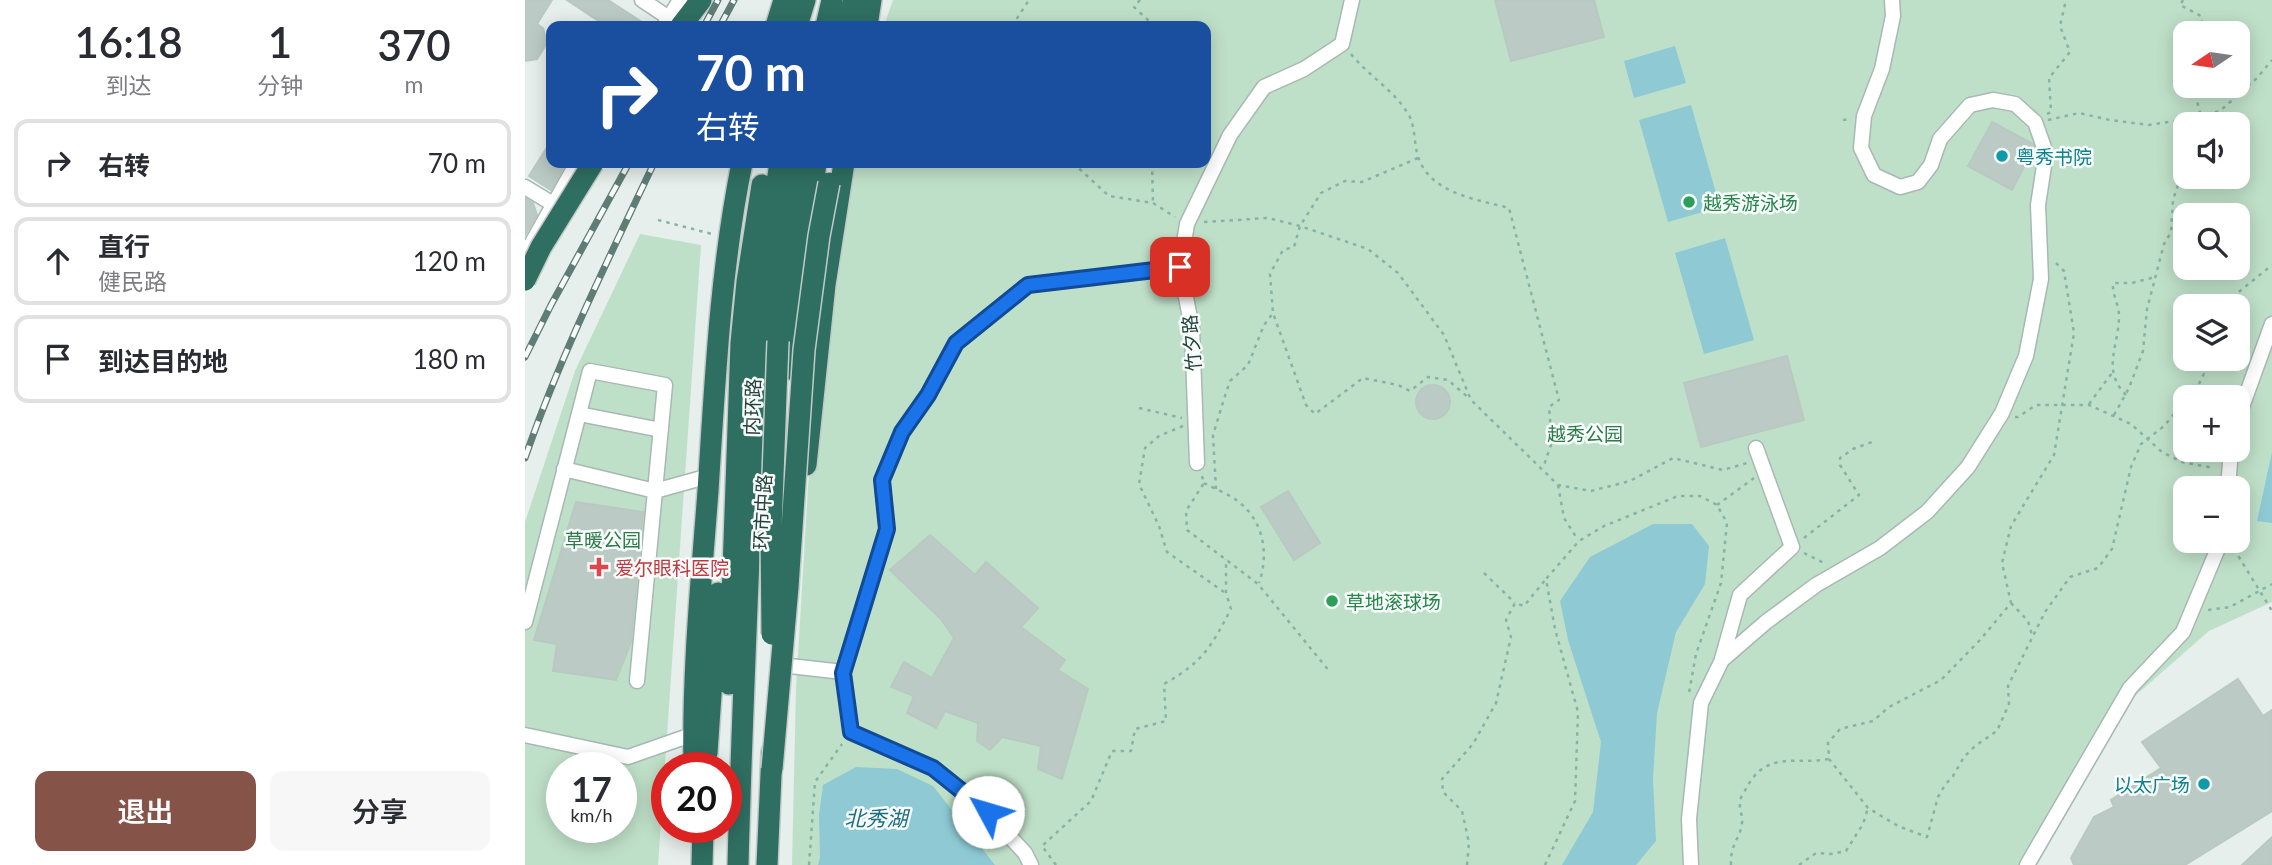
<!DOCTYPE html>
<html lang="zh">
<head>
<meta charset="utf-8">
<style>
  body { margin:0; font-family:Lato,"Noto Sans SC",sans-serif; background:#f7f7f7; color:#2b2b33; height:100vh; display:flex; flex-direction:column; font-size:26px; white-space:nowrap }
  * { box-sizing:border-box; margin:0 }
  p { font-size:23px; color:#7c7c81 }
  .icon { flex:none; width:38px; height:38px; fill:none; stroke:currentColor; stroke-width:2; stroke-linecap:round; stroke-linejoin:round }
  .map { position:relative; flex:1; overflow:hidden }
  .drawer { display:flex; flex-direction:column; background:#fff; width:525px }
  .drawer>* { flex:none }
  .guide { position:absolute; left:21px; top:21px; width:665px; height:147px; border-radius:14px; box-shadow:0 4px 18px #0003; background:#1a4fa0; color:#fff; overflow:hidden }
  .needle { width:46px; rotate:257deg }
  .buttons { position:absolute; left:1648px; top:21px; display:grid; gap:14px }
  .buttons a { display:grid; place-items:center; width:77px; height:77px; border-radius:14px; background:#fff; box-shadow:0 4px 18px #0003; font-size:35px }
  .speed { position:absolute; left:21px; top:752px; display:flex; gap:14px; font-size:35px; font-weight:700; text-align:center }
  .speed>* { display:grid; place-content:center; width:91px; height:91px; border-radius:50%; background:#fff; box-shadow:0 4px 18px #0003; line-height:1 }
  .speed small { font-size:18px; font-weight:400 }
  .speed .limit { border:10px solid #d22; background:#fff; color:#111 }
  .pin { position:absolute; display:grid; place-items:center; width:60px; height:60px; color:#fff; margin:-30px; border-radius:14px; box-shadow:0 4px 10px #0006 }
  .me { position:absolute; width:77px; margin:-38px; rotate:309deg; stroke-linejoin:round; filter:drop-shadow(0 0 5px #0008) }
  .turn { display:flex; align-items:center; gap:24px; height:147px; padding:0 35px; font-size:32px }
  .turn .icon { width:91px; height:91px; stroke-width:2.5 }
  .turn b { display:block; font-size:49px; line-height:60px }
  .eta { display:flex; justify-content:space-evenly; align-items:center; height:119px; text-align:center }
  .eta b { font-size:42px; font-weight:600; line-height:49px }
  .button { display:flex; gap:14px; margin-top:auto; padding:14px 35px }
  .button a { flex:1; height:80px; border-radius:14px; background:#855347; color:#fff; font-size:28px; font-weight:600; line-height:80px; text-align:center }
  .button a+a { background:#f7f7f7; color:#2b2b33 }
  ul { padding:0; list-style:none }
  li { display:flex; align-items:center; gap:21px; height:88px; margin:0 14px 10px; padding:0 21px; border:4px solid #e1e1e2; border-radius:14px }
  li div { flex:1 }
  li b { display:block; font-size:26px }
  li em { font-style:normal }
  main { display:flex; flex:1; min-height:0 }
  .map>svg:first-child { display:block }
  .green { fill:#bfe0c8; fill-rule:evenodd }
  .water { fill:#8ec9d4 }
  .building { fill:#bbcac4; stroke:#b8c9c2; stroke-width:2 }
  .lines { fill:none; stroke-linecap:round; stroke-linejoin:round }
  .minor-casing { stroke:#a8b8b2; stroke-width:17 }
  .highway-casing { stroke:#c2cac8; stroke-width:24 }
  .path { stroke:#86b3a5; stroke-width:2.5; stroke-dasharray:3.5 5; stroke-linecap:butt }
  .minor { stroke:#fff; stroke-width:14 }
  .highway { stroke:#2f6f62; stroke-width:21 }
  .rail-casing { stroke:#5f7d75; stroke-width:7 }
  .rail { stroke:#f7fbf9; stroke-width:4.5; stroke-dasharray:13; stroke-linecap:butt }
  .highway-bridge-casing { stroke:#c2cac8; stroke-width:24; stroke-linecap:butt }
  .highway-bridge { stroke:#2f6f62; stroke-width:21 }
  .route-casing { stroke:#114b97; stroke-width:18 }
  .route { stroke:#1a73e8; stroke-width:12 }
  .culture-dot { fill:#0f9aa8; stroke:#f7fbf9; stroke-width:2.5 }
  .leisure-dot { fill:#2e9e5b; stroke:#f7fbf9; stroke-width:2.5 }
  .health-dot { fill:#e0444e; stroke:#f7fbf9; stroke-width:2.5 }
  .labels { text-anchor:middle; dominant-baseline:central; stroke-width:5; stroke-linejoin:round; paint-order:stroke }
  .culture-label { font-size:19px; fill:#0d838f; stroke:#f7fbf9; text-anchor:start }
  .leisure-label { font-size:19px; fill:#27864d; stroke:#f7fbf9; text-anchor:start }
  .street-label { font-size:19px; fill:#24423a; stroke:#f7fbf9 }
  .park-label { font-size:19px; fill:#2d7a4b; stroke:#f7fbf9 }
  .health-label { font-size:19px; fill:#be3a42; stroke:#f7fbf9; text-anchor:start }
  .water-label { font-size:21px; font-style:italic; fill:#1c6f80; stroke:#f7fbf9 }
</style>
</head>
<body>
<main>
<section class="drawer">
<div class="eta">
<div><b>16:18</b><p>到达</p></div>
<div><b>1</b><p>分钟</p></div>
<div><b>370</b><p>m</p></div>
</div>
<ul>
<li><svg class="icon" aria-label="right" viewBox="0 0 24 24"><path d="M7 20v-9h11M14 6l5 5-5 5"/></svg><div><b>右转</b></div><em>70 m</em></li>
<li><svg class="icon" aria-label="ahead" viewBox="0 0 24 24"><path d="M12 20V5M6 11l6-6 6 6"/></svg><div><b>直行</b><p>健民路</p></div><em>120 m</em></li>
<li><svg class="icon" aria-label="arrive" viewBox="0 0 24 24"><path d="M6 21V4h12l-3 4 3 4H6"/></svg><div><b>到达目的地</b></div><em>180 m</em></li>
</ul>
<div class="button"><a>退出</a><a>分享</a></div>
</section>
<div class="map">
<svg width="1747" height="865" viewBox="0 0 1747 865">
  <rect width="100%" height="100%" fill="#e6efeb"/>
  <path class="green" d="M 368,0 L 1747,0 L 1747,602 L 1684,631 L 1610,696 L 1512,865 L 267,865 L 271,688 L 283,487 L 292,374 L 323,163 L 681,163 L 681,26 L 359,26 ZM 1661,33 L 1713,33 L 1713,86 L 1661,86 ZM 1661,124 L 1713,124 L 1713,177 L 1661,177 ZM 1661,215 L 1713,215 L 1713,268 L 1661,268 ZM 1661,306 L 1713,306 L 1713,359 L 1661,359 ZM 1661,397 L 1713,397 L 1713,450 L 1661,450 ZM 1661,488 L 1713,488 L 1713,541 L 1661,541 Z
    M 115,234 L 176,245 L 133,865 L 0,865 L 0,522 L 50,371 ZM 37,768 L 96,768 L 96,828 L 37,828 Z"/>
  <path class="water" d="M 1150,46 L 1161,83 L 1109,98 L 1099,61 Z
    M 1166,105 L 1195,207 L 1143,222 L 1114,120 Z
    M 1200,238 L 1229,340 L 1179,354 L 1150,253 Z
    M 1747,452 L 1747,523 L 1732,521 Z
    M 1128,524 L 1167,524 L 1184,546 L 1180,584 L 1151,632 L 1132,713 L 1128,779 L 1131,841 L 1111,865 L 1037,865 L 1068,812 L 1076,742 L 1043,640 L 1035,601 L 1065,557 Z
    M 331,767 L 372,769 L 408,786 L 470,865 L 293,865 L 295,857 L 294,815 L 298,785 Z"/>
  <path class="building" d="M 0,0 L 27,0 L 12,24 L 18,28 L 22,43 L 12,59 L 0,61 Z
    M 42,0 L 83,0 L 123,26 L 81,26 Z
    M 970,0 L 1069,0 L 1079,37 L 986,61 Z
    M 1467,122 L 1508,144 L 1509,148 L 1487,190 L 1443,166 Z
    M 26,141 L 26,163 L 41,163 L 26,190 L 4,176 Z
    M 0,198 L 8,203 L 12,215 L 0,235 Z
    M 1262,356 L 1279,420 L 1176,447 L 1159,383 Z
    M891 402a17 17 0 1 1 34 0a17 17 0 1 1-34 0Z
    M 763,491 L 795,543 L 769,560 L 736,507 Z
    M 51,502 L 118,512 L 106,642 L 91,680 L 28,671 L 32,644 L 9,640 Z
    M 405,535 L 450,575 L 461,562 L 513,608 L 496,627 L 540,660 L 533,670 L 563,689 L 537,779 L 513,769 L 516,746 L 477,737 L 465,750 L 452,741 L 453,723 L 420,711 L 411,728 L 382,713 L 389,696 L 366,687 L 379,662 L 407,678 L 429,638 L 416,619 L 365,570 Z
    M 1713,679 L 1738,716 L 1747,710 L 1747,811 L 1660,865 L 1549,865 L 1546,858 L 1569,817 L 1589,807 L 1586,800 L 1636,768 L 1617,742 Z
    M 1747,837 L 1747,865 L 1717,865 Z"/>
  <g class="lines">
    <g class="minor-casing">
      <path id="minor" d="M 117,0 L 144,18
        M 139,26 L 155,0
        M 0,187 L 28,204
        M 0,255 L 52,163
        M 54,414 L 136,430
        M 1713,418 L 1747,324
        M 672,463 L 667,328 L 655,267 L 662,224 L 705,135 L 739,87 L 779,69 L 817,44 L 827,0
        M 39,469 L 130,491 L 184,476
        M 1703,488 L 1706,450
        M 0,622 L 65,371 L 140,385 L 112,681
        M 1197,659 L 1215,595 L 1267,547 L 1231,448
        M 256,665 L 318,672
        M 0,735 L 103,757 L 169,734
        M 506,865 L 500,853 L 462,812 L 408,768 L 326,732 L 318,672 L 362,529 L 357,480 L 377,432 L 403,395 L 431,343 L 503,285 L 655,267
        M 1166,865 L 1164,819 L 1176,703 L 1197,660 L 1241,622 L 1291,585 L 1355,548 L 1402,512 L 1443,467 L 1477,413 L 1501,356 L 1516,279 L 1513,205 L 1521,153 L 1510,122 L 1490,104 L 1468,100 L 1445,105 L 1415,139 L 1406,165 L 1393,182 L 1375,187 L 1349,175 L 1336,148 L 1339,116 L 1357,69 L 1368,16 L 1367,0
        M 1502,865 L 1605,688 L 1658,632 L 1696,541"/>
    </g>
    <g class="highway-casing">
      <path id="highway" d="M 156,26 L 176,0
        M 251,26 L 259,0
        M 272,26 L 280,0
        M 301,26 L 307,0
        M 321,26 L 329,0
        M 342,26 L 346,0
        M 253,341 L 258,268 L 273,163
        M 268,370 L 275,283 L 291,163
        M 281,465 L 300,285 L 319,163
        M 204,684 L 216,343 L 222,282 L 237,185
        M 182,753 L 193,593
        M 169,768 C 167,676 176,583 183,491 C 190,382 195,271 217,163
        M 177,865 L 178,828
        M 213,865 C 216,747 221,629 226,511 C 231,394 236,278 255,163
        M 242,865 L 247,752"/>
    </g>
    <path class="path" d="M 615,0 L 609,7 L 625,22 L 625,26
      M 1658,0 L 1655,5 L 1676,16 L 1678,30 L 1675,33
      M 487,26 L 504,0
      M 1661,52 L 1659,54 L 1661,58
      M 826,54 C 844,76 867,89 882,112 C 890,123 889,140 892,153 C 902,193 950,199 984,208 L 1034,400 L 1024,407 L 1027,442 L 1018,468
      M 1668,86 L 1676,116 L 1673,124
      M 1522,114 L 1526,112 L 1524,78 L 1545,52 L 1535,26 L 1541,0
      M 1318,120 L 1326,119
      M 1523,120 L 1554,113 L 1585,120 L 1624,125 L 1656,120 L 1695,111 L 1732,78 L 1747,60
      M 893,158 L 837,182 L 820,181 L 796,193 L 775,226 L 769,247 L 758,250 L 745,274 L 748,313 L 781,405 L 790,414 L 838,378 L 873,385 L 885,391 L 903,377 L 923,380 L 945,399
      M 548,163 L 584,196 L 628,203 L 650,217
      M 627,163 L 628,203
      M 133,220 L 187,234
      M 679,222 L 743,218 L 775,226 L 843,249 L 873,273 L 919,335 L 946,400 L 1033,485 L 1066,491 L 1105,481 L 1148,458 L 1198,470 L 1222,463
      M 1531,263 L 1539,271 L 1549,333 L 1529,455 L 1486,526 L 1477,563 L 1486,603 L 1455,640 L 1416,680 L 1364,707 L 1348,721 L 1315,729 L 1303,743 L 1304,759 L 1343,808 L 1373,826 L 1402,837 L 1413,797 L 1420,785 L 1428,776 L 1439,757 L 1450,746 L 1472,731 L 1484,704 L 1483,686 L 1520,612 L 1545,577 L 1573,568 L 1587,549 L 1606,467 L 1616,444 L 1639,426 L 1661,400
      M 1705,306 L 1710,295 L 1747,265
      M 1601,395 C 1576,370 1594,346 1594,316 C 1594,304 1587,295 1588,283 L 1607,283 L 1630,277
      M 1663,397 L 1673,386 L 1686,359
      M 1564,404 L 1587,373
      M 614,408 L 657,418
      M 1589,415 L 1604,388 L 1618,351 L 1622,309 L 1639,244 L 1646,232 L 1648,200 L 1661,161
      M 1490,417 L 1493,417 L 1511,405 L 1564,405 L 1606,424 L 1637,452 L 1657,462 L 1689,468
      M 658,426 L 634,436 L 620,448 L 614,484 L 634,526 L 642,552 L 699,592
      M 677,476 L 679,483 L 661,511 L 662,530 L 733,584 L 805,672
      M 679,483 C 690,489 704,494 714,502 C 739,522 744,554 734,583
      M 1033,485 L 1039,518 L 1053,540
      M 691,489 L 688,435 L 699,399 L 705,381 L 723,365 L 739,325 L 748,313
      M 1192,505 L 1229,478
      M 1279,538 L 1334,495 L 1315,465 L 1315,458 L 1328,449 L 1347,442
      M 1709,549 L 1747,611
      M 1279,553 L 1301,564
      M 959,573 L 990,603
      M 1486,603 L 1503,621 L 1507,635
      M 1683,610 L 1705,607 L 1747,584
      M 284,865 L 290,782 L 317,744
      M 531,865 L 517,846 L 566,801 L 587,751 L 606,751 L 610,729 L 641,721 L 639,684 C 678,662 686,647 706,609 L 701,593 L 701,559
      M 942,865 L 944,843 L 937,811 L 918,792 L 917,779 L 948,744 L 971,703 L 986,637 L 981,620 L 990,603 L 999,606 L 1021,579
      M 1020,865 L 1050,801 L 1053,712 L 1030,629 L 1021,579 L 1054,541 L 1079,526 L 1153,496 L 1175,496 L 1192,505 L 1202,523 L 1196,583 L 1171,654 L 1164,693
      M 1206,865 C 1205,844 1215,839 1217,823 C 1218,816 1214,809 1215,802 C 1215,797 1220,791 1222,787 C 1242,750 1271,765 1304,759
      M 1274,865 L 1291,853 L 1306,854 L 1321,851 L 1338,824 L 1343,808"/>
    <use href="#minor" class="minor"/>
    <use href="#highway" class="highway"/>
    <g class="rail-casing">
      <path id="rail" d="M 179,26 L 193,0
        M 195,26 L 209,0
        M 0,357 L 26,305 L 104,163
        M 0,458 C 35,356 83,260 129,163"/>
    </g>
    <use href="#rail" class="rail"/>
    <g class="highway-bridge-casing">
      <path id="highway-bridge" d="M 0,280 L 16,247 L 68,163
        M 247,634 L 246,529 L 253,341
        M 247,769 L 263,587 L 279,350 L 294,236 L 304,183"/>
    </g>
    <use href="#highway-bridge" class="highway-bridge"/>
  </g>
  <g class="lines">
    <g class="route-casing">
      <path id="route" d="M 463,812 L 408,768 L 326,732 L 318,673 L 362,529 L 357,480 L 377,432 L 403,395 L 431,343 L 503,285 L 655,267"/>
    </g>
    <use href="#route" class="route"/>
  </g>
  <g class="culture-dot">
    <circle cx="1477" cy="156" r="7"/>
    <circle cx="1679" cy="784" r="7"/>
  </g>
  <g class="leisure-dot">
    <circle cx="1164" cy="202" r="7"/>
    <circle cx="807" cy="601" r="7"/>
  </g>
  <path class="health-dot" d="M70.5 556.5h7v7h7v7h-7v7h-7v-7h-7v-7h7z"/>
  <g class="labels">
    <g class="culture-label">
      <text x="1491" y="156">粤秀书院</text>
      <text x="1665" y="784" text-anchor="end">以太广场</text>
    </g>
    <g class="leisure-label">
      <text x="1178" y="202">越秀游泳场</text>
      <text x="821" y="601">草地滚球场</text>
    </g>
    <g class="street-label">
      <text transform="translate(666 343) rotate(-95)">竹夕路</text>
      <text transform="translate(227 407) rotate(-88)">内环路</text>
      <text transform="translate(237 512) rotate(-87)">环市中路</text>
    </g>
    <g class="park-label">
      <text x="1060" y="433">越秀公园</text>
      <text x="78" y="539">草暖公园</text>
    </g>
    <g class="health-label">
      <text x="90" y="567">爱尔眼科医院</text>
    </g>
    <g class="water-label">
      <text x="351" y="817">北秀湖</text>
    </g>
  </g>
</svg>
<div class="buttons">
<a><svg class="needle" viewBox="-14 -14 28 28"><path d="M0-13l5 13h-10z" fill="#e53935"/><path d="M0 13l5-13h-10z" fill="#7c7c81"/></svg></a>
<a><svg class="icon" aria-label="sound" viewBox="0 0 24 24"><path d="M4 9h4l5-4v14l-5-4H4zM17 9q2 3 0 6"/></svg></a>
<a><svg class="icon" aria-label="search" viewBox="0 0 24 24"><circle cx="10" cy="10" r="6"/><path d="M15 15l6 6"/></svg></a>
<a><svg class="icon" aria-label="layers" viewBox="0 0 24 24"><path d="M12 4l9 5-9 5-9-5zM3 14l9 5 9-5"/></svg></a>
<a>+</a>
<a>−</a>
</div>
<div class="speed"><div>17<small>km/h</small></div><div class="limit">20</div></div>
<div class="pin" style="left:655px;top:267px;background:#d93025"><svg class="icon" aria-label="arrive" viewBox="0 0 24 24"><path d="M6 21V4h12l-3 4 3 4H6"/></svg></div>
<svg class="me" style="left:463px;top:812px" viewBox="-20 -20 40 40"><circle r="19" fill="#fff"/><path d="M0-13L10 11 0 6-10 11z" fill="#1a73e8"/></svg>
<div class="guide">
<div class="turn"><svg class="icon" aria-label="right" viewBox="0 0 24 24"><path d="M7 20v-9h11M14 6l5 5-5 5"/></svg><div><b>70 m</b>右转</div></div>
</div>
</div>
</main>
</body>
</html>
